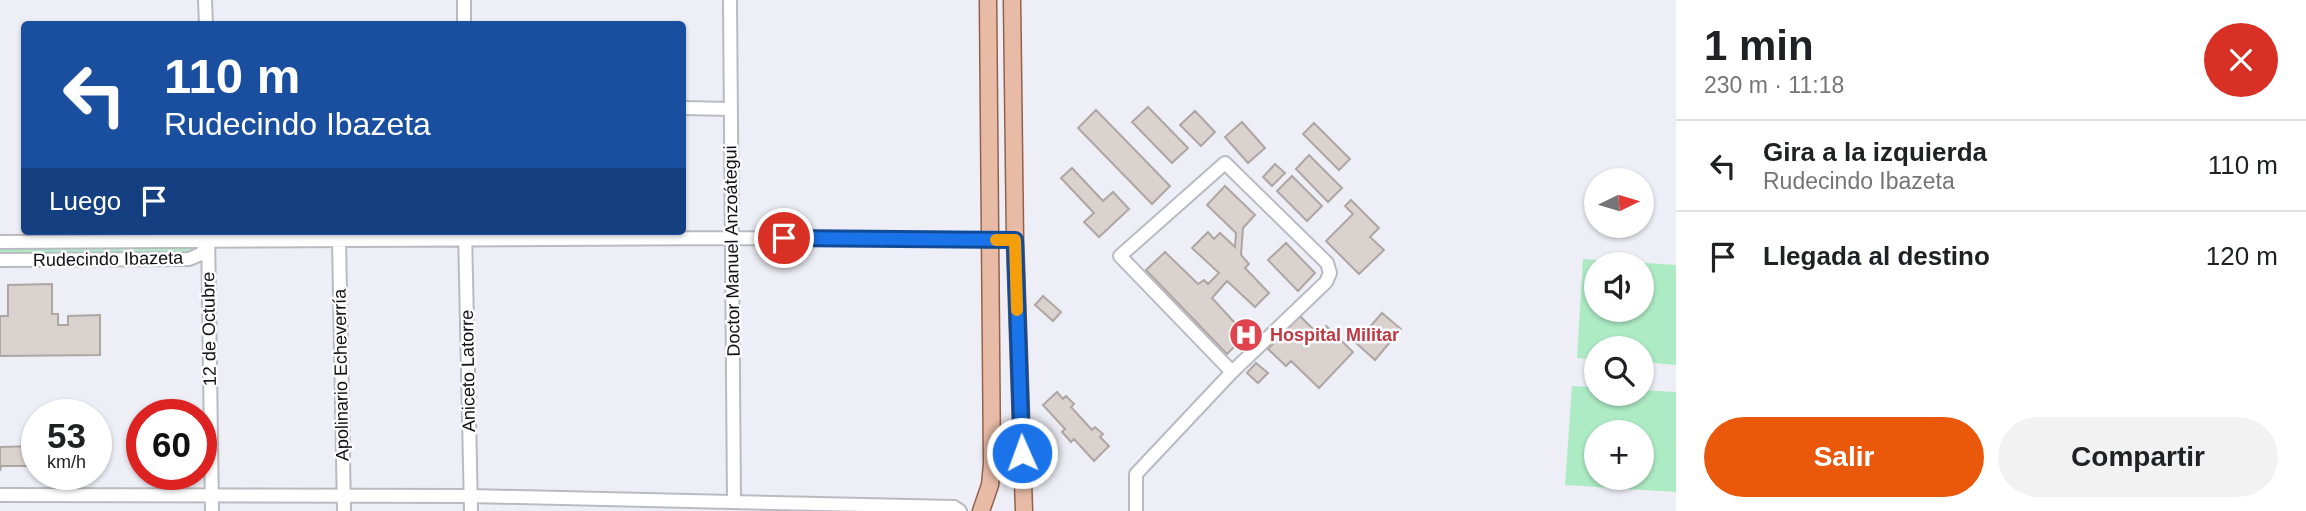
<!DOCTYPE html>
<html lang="es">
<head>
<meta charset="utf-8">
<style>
  body { margin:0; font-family:Arial,sans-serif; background:#f2f2f2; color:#202124; height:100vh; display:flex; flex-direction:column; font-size:26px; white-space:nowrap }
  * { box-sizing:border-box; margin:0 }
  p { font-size:23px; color:#757577 }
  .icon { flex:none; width:38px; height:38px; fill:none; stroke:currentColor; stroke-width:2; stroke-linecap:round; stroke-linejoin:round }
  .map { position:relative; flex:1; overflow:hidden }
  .details { display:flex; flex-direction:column; background:#fff; width:630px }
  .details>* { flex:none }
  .hud { position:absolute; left:21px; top:21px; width:665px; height:214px; border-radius:7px; box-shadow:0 2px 5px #0004; background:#1a4fa0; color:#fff; overflow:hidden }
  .needle { width:46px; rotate:85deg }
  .controls { position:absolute; left:1584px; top:168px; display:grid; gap:14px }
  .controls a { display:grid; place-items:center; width:70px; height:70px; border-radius:50%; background:#fff; box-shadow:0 2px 5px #0004; font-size:35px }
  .speed { position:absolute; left:21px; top:399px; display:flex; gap:14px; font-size:35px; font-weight:700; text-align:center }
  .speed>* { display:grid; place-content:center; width:91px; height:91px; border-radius:50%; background:#fff; box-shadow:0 2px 5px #0004; line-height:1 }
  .speed small { font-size:18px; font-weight:400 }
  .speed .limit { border:10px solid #d22; background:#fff; color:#111 }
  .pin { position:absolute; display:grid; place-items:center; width:60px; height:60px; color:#fff; margin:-30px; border:4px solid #fff; border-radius:50%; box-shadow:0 2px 7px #0007 }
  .me { position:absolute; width:77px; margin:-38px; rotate:358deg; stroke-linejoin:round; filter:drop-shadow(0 0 5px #0008) }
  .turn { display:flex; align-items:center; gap:24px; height:147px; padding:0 28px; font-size:32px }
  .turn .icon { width:91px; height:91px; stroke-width:2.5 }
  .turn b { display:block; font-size:49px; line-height:60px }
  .then { display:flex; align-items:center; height:66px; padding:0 28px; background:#0003; gap:14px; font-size:26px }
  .round { display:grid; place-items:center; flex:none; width:74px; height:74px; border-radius:37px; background:#f2f2f2 }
  .summary { display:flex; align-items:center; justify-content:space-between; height:119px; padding:0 28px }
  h1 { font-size:42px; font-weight:700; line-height:52px }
  .button { display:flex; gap:14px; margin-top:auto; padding:14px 28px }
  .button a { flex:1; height:80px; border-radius:42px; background:#ea580c; color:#fff; font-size:28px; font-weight:700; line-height:80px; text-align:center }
  .button a+a { background:#f2f2f2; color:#202124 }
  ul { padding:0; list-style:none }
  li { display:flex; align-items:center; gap:21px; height:91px; padding:0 28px; border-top:2px solid #e0e0e0 }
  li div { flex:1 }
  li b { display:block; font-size:26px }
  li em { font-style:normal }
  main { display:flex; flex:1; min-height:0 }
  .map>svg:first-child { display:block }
  .green { fill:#adebc5; fill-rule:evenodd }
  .building { fill:#dad2cf; stroke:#aea6a3; stroke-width:2 }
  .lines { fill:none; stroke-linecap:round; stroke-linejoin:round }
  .minor-casing { stroke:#babbc2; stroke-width:16 }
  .major-casing { stroke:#93624e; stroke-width:19 }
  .minor { stroke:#fff; stroke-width:12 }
  .major { stroke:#e8bba7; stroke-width:16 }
  .route-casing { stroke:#114b97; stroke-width:18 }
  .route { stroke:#1a73e8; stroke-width:12 }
  .slow { stroke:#f59e0b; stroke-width:12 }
  .labels { text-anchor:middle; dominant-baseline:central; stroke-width:5; stroke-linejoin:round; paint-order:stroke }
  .street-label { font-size:18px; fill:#111114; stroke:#fcfcff }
  .health-label { font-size:18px; font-weight:bold; fill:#be3a42; stroke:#fcfcff; text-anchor:start }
</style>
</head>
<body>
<main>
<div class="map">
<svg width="1676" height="511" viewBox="0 0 1676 511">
  <rect width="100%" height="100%" fill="#eeeef6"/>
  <path class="green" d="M 194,247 L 194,254 L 0,255 L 0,248 Z
    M 1583,259 L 1676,265 L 1676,365 L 1642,362 L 1642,348 L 1596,348 L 1596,360 L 1577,358 ZM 1596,264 L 1642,264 L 1642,310 L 1596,310 Z
    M 1572,386 L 1596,387 L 1596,394 L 1642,394 L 1642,390 L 1676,392 L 1676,492 L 1565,485 ZM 1596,432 L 1642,432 L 1642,478 L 1596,478 Z"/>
  <path class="building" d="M 1148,107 L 1188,148 L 1172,163 L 1132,122 Z
    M 1096,110 L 1170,186 L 1152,204 L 1078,128 Z
    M 1195,111 L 1215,132 L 1201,146 L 1180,125 Z
    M 1242,122 L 1265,148 L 1248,163 L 1225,137 Z
    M 1314,123 L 1350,159 L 1339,170 L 1303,134 Z
    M 1309,155 L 1342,188 L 1328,202 L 1296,169 Z
    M 1275,164 L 1285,173 L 1272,186 L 1263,177 Z
    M 1072,168 L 1103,201 L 1113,192 L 1129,209 L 1099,237 L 1084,222 L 1094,213 L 1061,178 Z
    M 1292,176 L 1322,206 L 1307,221 L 1277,191 Z
    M 1225,186 L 1255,215 L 1243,228 L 1241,255 L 1249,264 L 1245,268 L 1269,293 L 1255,307 L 1227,281 L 1212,298 L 1246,335 L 1227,354 L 1146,270 L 1165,252 L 1198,284 L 1204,280 L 1208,284 L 1219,273 L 1192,248 L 1208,232 L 1214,239 L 1220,233 L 1235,247 L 1236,233 L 1207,205 Z
    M 1351,200 L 1379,228 L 1370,237 L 1384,250 L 1359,274 L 1326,241 L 1353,214 L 1345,206 Z
    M 1286,243 L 1315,273 L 1298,291 L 1268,260 Z
    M 52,284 L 52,314 L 58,314 L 58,325 L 68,325 L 68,316 L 100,315 L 100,355 L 0,356 L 0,316 L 8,316 L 8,285 Z
    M 1043,296 L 1061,312 L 1053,321 L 1035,305 Z
    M 1382,313 L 1401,329 L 1375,360 L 1356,343 Z
    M 1300,316 L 1318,334 L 1326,326 L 1353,352 L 1319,388 L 1291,361 L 1286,366 L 1268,349 Z
    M 1256,363 L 1268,373 L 1258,383 L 1247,373 Z
    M 1057,392 L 1063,399 L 1066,396 L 1074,404 L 1071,407 L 1092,430 L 1095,427 L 1103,434 L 1100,437 L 1109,446 L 1094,461 L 1074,439 L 1071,442 L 1062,432 L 1065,429 L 1043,405 Z
    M 36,446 L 36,466 L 1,466 L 0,471 L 0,447 Z"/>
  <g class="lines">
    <g class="minor-casing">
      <path id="minor" d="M 205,0 L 206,24
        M 464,0 L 464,24
        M 730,0 L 734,501
        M 682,108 L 731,109
        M 1225,163 L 1327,263 L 1330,273 L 1326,282 L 1232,372 L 1120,256 Z
        M 208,231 L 212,511
        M 465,231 L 471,511
        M 339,239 L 344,511
        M 0,242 L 733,238 L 1015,240
        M 0,260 L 189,259 L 201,254 L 208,242
        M 0,495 L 471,496 L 954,507 L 960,511
        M 1136,511 L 1136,474 L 1232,372"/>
    </g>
    <g class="major-casing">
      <path id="major" d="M 1012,0 L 1015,240 L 1024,511
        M 981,511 L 990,485 L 992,464 L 988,0"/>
    </g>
    <use href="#minor" class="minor"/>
    <use href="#major" class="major"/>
  </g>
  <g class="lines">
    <g class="route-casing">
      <path id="route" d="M 784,238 L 1015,240 L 1022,453"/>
    </g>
    <use href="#route" class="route"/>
    <path class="slow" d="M 996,240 L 1015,240 L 1017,310"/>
  </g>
  <defs>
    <g id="hospital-disc" transform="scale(1.75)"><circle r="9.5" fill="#e0444e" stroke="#fcfcff"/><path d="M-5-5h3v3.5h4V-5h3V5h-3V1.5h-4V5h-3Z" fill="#fff"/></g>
  </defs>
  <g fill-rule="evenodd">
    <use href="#hospital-disc" x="1246" y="335"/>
  </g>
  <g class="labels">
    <g class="street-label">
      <text transform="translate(732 251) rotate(-91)">Doctor Manuel Anzoátegui</text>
      <text transform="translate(108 259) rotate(-1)">Rudecindo Ibazeta</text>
      <text transform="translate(209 329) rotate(-91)">12 de Octubre</text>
      <text transform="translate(468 371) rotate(-91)">Aniceto Latorre</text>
      <text transform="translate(341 375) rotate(-91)">Apolinario Echeverría</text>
    </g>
    <g class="health-label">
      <text x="1270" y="335">Hospital Militar</text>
    </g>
  </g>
</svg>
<div class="controls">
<a><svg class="needle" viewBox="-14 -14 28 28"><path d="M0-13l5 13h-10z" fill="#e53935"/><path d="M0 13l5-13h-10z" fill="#757577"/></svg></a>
<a><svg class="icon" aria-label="sound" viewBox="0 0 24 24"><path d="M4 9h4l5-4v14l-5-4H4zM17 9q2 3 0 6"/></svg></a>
<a><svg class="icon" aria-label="search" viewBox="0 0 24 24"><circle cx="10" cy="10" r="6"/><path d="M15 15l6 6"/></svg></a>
<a>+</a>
</div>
<div class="speed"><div>53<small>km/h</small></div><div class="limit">60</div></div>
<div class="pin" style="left:784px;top:238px;background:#d93025"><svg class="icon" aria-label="arrive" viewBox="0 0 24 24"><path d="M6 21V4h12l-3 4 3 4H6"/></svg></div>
<svg class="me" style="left:1022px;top:453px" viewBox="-20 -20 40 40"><circle r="17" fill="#1a73e8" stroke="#fff" stroke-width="3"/><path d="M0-11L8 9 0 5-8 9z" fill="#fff"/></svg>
<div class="hud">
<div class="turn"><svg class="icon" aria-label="left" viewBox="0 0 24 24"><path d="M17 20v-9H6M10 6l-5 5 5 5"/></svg><div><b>110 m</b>Rudecindo Ibazeta</div></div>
<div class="then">Luego<svg class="icon" aria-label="arrive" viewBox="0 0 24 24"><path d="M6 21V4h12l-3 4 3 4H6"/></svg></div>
</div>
</div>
<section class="details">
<div class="summary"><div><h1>1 min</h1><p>230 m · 11:18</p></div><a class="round" style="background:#d93025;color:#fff"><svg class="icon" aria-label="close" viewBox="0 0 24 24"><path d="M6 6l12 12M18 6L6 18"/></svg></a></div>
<ul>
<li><svg class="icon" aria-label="left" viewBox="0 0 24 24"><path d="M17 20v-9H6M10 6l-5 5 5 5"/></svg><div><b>Gira a la izquierda</b><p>Rudecindo Ibazeta</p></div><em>110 m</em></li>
<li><svg class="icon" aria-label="arrive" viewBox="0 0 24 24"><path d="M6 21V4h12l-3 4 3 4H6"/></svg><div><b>Llegada al destino</b></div><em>120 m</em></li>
</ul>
<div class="button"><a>Salir</a><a>Compartir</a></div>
</section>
</main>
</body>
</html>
